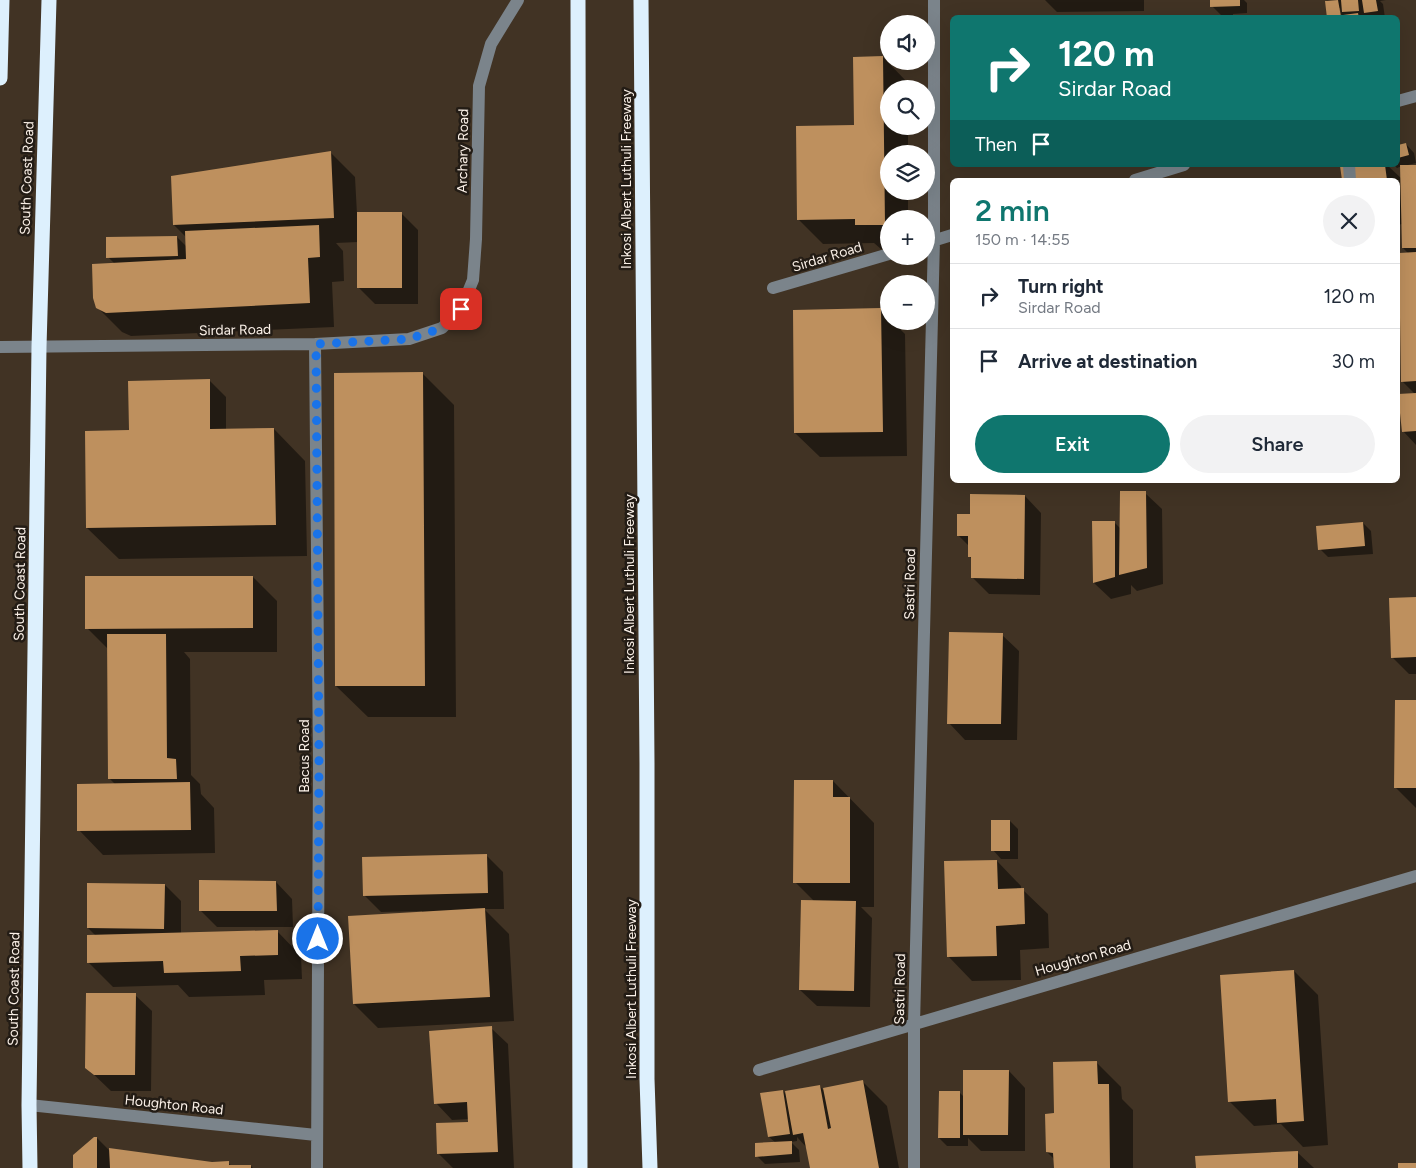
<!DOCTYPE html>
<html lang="en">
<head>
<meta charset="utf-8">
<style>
  body { margin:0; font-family:Figtree,sans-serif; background:#f2f2f3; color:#1f2937; height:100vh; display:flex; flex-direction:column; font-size:19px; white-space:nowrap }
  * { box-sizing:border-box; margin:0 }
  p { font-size:16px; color:#747a83 }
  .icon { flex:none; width:28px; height:28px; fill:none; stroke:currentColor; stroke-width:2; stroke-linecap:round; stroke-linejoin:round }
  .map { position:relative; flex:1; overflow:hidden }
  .details { position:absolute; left:950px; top:178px; width:450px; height:305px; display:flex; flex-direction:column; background:#fff; border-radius:8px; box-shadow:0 5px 20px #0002 }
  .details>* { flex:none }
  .top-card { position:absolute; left:950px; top:15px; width:450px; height:152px; border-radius:8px; box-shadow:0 5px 20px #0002; background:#0f766e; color:#fff; overflow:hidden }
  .controls { position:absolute; left:880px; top:15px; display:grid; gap:10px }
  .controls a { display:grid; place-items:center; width:55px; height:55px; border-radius:50%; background:#fff; box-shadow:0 5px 20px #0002; font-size:25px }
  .pin { position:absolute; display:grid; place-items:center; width:42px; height:42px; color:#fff; margin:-21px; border-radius:10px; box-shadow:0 2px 8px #0006 }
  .me { position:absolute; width:55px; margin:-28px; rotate:0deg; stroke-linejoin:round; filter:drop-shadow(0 0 4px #0008) }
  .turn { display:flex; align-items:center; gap:18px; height:105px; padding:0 25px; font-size:22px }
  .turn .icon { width:65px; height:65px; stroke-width:2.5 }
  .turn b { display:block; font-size:35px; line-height:42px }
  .then { display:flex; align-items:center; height:48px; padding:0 25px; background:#0003; gap:10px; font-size:19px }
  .round { display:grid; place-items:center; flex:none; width:52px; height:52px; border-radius:26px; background:#f2f2f3 }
  .summary { display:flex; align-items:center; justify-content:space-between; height:85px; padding:0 25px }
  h1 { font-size:30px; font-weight:600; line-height:38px; color:#0f766e }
  .button { display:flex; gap:10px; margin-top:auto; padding:10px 25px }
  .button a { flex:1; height:58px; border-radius:30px; background:#0f766e; color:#fff; font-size:20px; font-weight:600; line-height:58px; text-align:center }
  .button a+a { background:#f2f2f3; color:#1f2937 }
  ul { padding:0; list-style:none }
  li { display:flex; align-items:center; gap:15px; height:65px; padding:0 25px; border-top:1px solid #e0e1e3 }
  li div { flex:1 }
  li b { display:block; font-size:19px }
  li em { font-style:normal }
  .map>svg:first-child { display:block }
  .shadow { fill:#0007 }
  .building { fill:#be905e }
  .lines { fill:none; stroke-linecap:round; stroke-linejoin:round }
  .minor { stroke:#7b848b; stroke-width:12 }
  .highway { stroke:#ddf0fd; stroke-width:15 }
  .route { stroke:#1a73e8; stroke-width:9; stroke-dasharray:0 16.2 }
  .labels { text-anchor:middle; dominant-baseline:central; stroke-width:5; stroke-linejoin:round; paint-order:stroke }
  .street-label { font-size:14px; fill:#fbf1e8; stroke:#231c15 }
</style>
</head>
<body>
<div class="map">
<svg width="1416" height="1168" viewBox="0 0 1416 1168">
  <rect width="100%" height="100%" fill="#413324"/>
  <path class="shadow" d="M 1045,0 L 1144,0 L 1144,11 L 1057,12 Z
    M 1211,0 L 1244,0 L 1247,3 L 1247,13 L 1233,14 L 1233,16 L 1241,18 L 1212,18 L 1222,16 L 1212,6 Z
    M 1326,0 L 1386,0 L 1380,1 L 1383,4 L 1385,18 L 1342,18 L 1340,8 L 1338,8 L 1339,18 L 1329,18 L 1328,2 Z
    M 883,57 L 907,82 L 907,89 L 889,89 L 889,126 L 908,126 L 908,154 L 889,154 L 889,191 L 908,191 L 908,219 L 889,219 L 889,249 L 881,249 L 874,243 L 823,244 L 798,219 L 855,127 Z
    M 1406,144 L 1414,153 L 1416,163 L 1408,165 L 1408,166 L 1416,166 L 1416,445 L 1403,431 L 1415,394 L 1402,381 L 1409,254 L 1403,248 L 1402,224 L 1398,225 L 1398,180 L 1343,180 L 1357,165 L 1387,165 L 1402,179 L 1402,166 L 1397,168 L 1394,165 L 1398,165 L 1398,146 Z
    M 331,153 L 355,177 L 357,214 L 401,213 L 418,230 L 418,304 L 375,304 L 359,288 L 358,242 L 336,243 L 343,251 L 344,281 L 332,282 L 334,327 L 131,336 L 122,332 L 97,307 L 115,264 L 108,257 L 177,237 L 187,247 L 186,237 L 174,225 Z
    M 881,310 L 889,318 L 889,321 L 892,321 L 905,334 L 907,456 L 820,457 L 795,433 Z
    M 422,373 L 454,405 L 456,717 L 368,717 L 336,686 Z
    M 210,381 L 226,397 L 226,430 L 274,429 L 305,461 L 307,556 L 119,559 L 87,528 L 132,431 Z
    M 1145,493 L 1162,509 L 1163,584 L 1137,591 L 1131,585 L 1131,594 L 1111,599 L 1094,583 L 1094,522 L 1114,522 L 1121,529 Z
    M 1025,496 L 1041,513 L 1040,595 L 989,594 L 972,577 L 973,560 L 969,556 L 969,546 L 958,535 L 971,515 Z
    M 1363,523 L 1371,531 L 1373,554 L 1328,557 L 1320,549 Z
    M 253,577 L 277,601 L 277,652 L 184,652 L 190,659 L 191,775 L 200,784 L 201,794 L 214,808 L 215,853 L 103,855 L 79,830 L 115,784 L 109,778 L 109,650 L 87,628 Z
    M 1416,598 L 1416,674 L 1409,674 L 1393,658 Z
    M 1002,635 L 1019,651 L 1017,740 L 965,740 L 949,723 Z
    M 1416,702 L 1416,808 L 1395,787 Z
    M 833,781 L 874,823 L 874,907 L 861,907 L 872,918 L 870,1007 L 817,1006 L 800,990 L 814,901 L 795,882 Z
    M 1010,821 L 1018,829 L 1018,859 L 1001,859 L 993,850 Z
    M 486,855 L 503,872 L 504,909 L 484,909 L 509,934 L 514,1021 L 378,1028 L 354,1004 L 422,913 L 422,911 L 381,912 L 364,895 Z
    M 997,861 L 1021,886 L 1021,890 L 1023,890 L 1048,914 L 1049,948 L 1020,950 L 1021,980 L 972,981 L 948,956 Z
    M 276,882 L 292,899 L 293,927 L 217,927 L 200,910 Z
    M 165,885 L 181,901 L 181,934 L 277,931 L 301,956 L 302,979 L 264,980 L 265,995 L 189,997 L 178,985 L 113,987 L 88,962 L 96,936 L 88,928 Z
    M 1294,971 L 1318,995 L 1328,1145 L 1303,1147 L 1281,1124 L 1254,1126 L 1229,1101 Z
    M 135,995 L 152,1011 L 151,1091 L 111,1091 L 87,1068 Z
    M 491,1028 L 508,1044 L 514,1168 L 453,1168 L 438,1153 L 469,1123 L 469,1119 L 452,1120 L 436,1103 Z
    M 1097,1063 L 1121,1087 L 1122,1099 L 1133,1110 L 1133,1168 L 1055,1168 L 1055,1160 L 1047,1152 L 1055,1115 Z
    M 1009,1071 L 1025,1088 L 1025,1151 L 981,1151 L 968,1138 L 968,1146 L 947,1146 L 939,1138 L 960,1093 L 964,1097 Z
    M 863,1082 L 887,1106 L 899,1168 L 811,1168 L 807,1148 L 797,1137 L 797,1141 L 791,1142 L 799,1150 L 800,1162 L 765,1164 L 757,1156 L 776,1143 L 769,1137 L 783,1091 L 788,1096 L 820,1086 L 823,1090 Z
    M 97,1138 L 111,1152 L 111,1149 L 212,1163 L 228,1163 L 232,1166 L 251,1166 L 253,1168 L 74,1168 Z
    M 1297,1152 L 1314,1168 L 1197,1168 Z"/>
  <path class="building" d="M 1210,0 L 1240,0 L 1240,6 L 1210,7 Z
    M 1338,0 L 1341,17 L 1327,18 L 1325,1 Z
    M 1341,0 L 1358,0 L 1359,11 L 1342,12 Z
    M 1362,0 L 1376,0 L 1378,11 L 1364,13 Z
    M 1358,13 L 1359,18 L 1344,18 L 1343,15 Z
    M 1211,15 L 1240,15 L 1240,18 L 1211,18 Z
    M 883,56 L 885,225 L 855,225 L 855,219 L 797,220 L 796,126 L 854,125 L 853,57 Z
    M 1406,143 L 1409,155 L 1398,158 L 1398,145 Z
    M 331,151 L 334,218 L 173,225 L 171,176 Z
    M 1347,165 L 1385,165 L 1387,180 L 1342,180 L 1340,166 Z
    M 1400,165 L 1416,165 L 1416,248 L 1402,248 Z
    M 357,212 L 402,212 L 402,288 L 357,288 Z
    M 319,225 L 320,257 L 308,258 L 310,303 L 106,313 L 96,308 L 93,298 L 92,264 L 186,259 L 185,231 Z
    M 177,236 L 178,256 L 106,258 L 106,237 Z
    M 1416,252 L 1416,381 L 1401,382 L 1399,253 Z
    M 881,308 L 883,432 L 794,433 L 793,310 Z
    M 423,372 L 425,686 L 335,686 L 334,373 Z
    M 210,379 L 210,429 L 274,428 L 276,525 L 86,528 L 85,431 L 129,430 L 128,381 Z
    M 1416,393 L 1416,431 L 1402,432 L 1398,394 Z
    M 1120,491 L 1146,491 L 1147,568 L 1119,575 Z
    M 970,494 L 1025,495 L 1024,579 L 971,578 L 971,557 L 968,557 L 968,536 L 957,536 L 957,514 L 970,514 Z
    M 1092,521 L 1115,521 L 1115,577 L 1093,583 Z
    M 1363,522 L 1365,546 L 1318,550 L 1316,526 Z
    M 85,576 L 253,576 L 253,628 L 85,629 Z
    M 1416,597 L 1416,657 L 1391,658 L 1389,598 Z
    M 949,632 L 1003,633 L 1001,724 L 947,724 Z
    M 107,634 L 166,634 L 167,758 L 176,759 L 177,779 L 108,779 Z
    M 1395,700 L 1416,700 L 1416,788 L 1394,788 Z
    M 794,780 L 833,780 L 833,797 L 850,797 L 850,883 L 793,883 Z
    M 190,782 L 191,830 L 77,831 L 77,784 Z
    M 991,820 L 1010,820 L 1010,851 L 991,851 Z
    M 487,854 L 488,893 L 363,896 L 362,857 Z
    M 997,860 L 998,889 L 1024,888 L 1025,924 L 996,926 L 997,956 L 947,957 L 944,861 Z
    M 199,880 L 276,881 L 277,911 L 199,911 Z
    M 87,883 L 165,884 L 164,929 L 87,928 Z
    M 801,900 L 856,901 L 854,991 L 799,990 Z
    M 485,908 L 490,997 L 353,1004 L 348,916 Z
    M 278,930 L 278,955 L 240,956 L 241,971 L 164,973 L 163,961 L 87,963 L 87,935 Z
    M 1294,970 L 1304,1121 L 1277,1123 L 1276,1099 L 1228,1102 L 1220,975 Z
    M 86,993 L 136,993 L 135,1075 L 94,1075 L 85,1068 Z
    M 492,1026 L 498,1152 L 437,1154 L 436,1123 L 468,1122 L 467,1102 L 434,1104 L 429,1031 Z
    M 1097,1061 L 1098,1084 L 1109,1084 L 1110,1168 L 1054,1168 L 1053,1153 L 1046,1152 L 1045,1114 L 1054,1113 L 1053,1062 Z
    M 963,1070 L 1009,1070 L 1008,1135 L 963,1135 Z
    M 863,1080 L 879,1168 L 810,1168 L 803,1133 L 793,1135 L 785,1091 L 820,1085 L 828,1129 L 831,1128 L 823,1088 Z
    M 783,1090 L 790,1134 L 768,1137 L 760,1093 Z
    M 939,1091 L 960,1091 L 960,1138 L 938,1138 Z
    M 94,1137 L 97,1137 L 97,1168 L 73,1168 L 73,1155 Z
    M 792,1141 L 792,1154 L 755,1157 L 755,1143 Z
    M 109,1148 L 212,1162 L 229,1161 L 229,1165 L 251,1165 L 251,1168 L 110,1168 Z
    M 1298,1151 L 1298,1168 L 1196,1168 L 1195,1156 Z
    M 1398,1163 L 1416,1163 L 1416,1168 L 1398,1168 Z"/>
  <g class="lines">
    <path class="minor" d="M 1398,101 L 1416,96
      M 1349,165 L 1350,180
      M 1135,180 L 1184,165
      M 926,243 L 952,235
      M 773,288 L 889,254
      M 315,344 L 319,762 L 317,1168
      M 0,347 L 315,344 L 409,339 L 442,328 L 461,309 L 473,280 L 476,239 L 479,86 L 491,44 L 518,0
      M 759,1070 L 1416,876
      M 29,1105 L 316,1135
      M 914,1168 L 914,1024 L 934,240 L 934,0"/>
    <path class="highway" d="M 578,0 L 580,1168
      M 641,0 L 647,763 L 647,1079 L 650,1168
      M 0,78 L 2,0
      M 30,1168 L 29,1105 L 39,347 L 49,0"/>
  </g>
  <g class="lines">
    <path class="route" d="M 318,939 L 319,762 L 316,344 L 409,339 L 442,328 L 461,309"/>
  </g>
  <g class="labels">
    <g class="street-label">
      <text transform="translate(463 151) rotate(-89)">Archary Road</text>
      <text transform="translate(27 178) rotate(-88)">South Coast Road</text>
      <text transform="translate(626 179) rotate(-90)">Inkosi Albert Luthuli Freeway</text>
      <text transform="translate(827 257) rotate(-17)">Sirdar Road</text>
      <text transform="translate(235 330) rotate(-1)">Sirdar Road</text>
      <text transform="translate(20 584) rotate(-89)">South Coast Road</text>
      <text transform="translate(629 584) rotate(-90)">Inkosi Albert Luthuli Freeway</text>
      <text transform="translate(910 584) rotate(-89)">Sastri Road</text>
      <text transform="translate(304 756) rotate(-90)">Bacus Road</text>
      <text transform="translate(1083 958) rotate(-16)">Houghton Road</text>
      <text transform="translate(14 989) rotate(-89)">South Coast Road</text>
      <text transform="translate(631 989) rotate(-90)">Inkosi Albert Luthuli Freeway</text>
      <text transform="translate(900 989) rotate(-89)">Sastri Road</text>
      <text transform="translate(174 1105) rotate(6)">Houghton Road</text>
    </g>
  </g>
</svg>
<div class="controls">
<a><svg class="icon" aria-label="sound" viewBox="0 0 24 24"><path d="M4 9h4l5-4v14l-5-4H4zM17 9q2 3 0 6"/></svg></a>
<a><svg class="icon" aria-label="search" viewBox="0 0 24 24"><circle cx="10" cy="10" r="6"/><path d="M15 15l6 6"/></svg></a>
<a><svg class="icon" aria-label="layers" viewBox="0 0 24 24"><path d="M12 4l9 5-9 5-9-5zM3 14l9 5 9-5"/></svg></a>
<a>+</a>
<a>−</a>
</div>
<div class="pin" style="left:461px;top:309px;background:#d93025"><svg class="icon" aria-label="arrive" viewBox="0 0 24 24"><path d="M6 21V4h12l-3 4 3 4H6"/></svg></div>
<svg class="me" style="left:318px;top:939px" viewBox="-20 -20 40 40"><circle r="17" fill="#1a73e8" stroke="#fff" stroke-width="3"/><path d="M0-11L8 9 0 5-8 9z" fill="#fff"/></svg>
<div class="top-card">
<div class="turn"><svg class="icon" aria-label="right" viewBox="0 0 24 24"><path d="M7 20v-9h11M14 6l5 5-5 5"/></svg><div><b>120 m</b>Sirdar Road</div></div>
<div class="then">Then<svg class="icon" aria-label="arrive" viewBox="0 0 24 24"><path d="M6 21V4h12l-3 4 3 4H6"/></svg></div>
</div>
<section class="details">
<div class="summary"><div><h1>2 min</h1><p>150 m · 14:55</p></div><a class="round"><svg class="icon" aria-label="close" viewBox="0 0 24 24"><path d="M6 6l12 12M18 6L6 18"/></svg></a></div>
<ul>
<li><svg class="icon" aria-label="right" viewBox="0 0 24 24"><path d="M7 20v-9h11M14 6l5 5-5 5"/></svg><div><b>Turn right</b><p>Sirdar Road</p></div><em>120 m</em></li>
<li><svg class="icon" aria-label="arrive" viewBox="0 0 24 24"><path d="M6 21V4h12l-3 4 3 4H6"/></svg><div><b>Arrive at destination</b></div><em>30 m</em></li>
</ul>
<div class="button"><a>Exit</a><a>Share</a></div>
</section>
</div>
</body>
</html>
